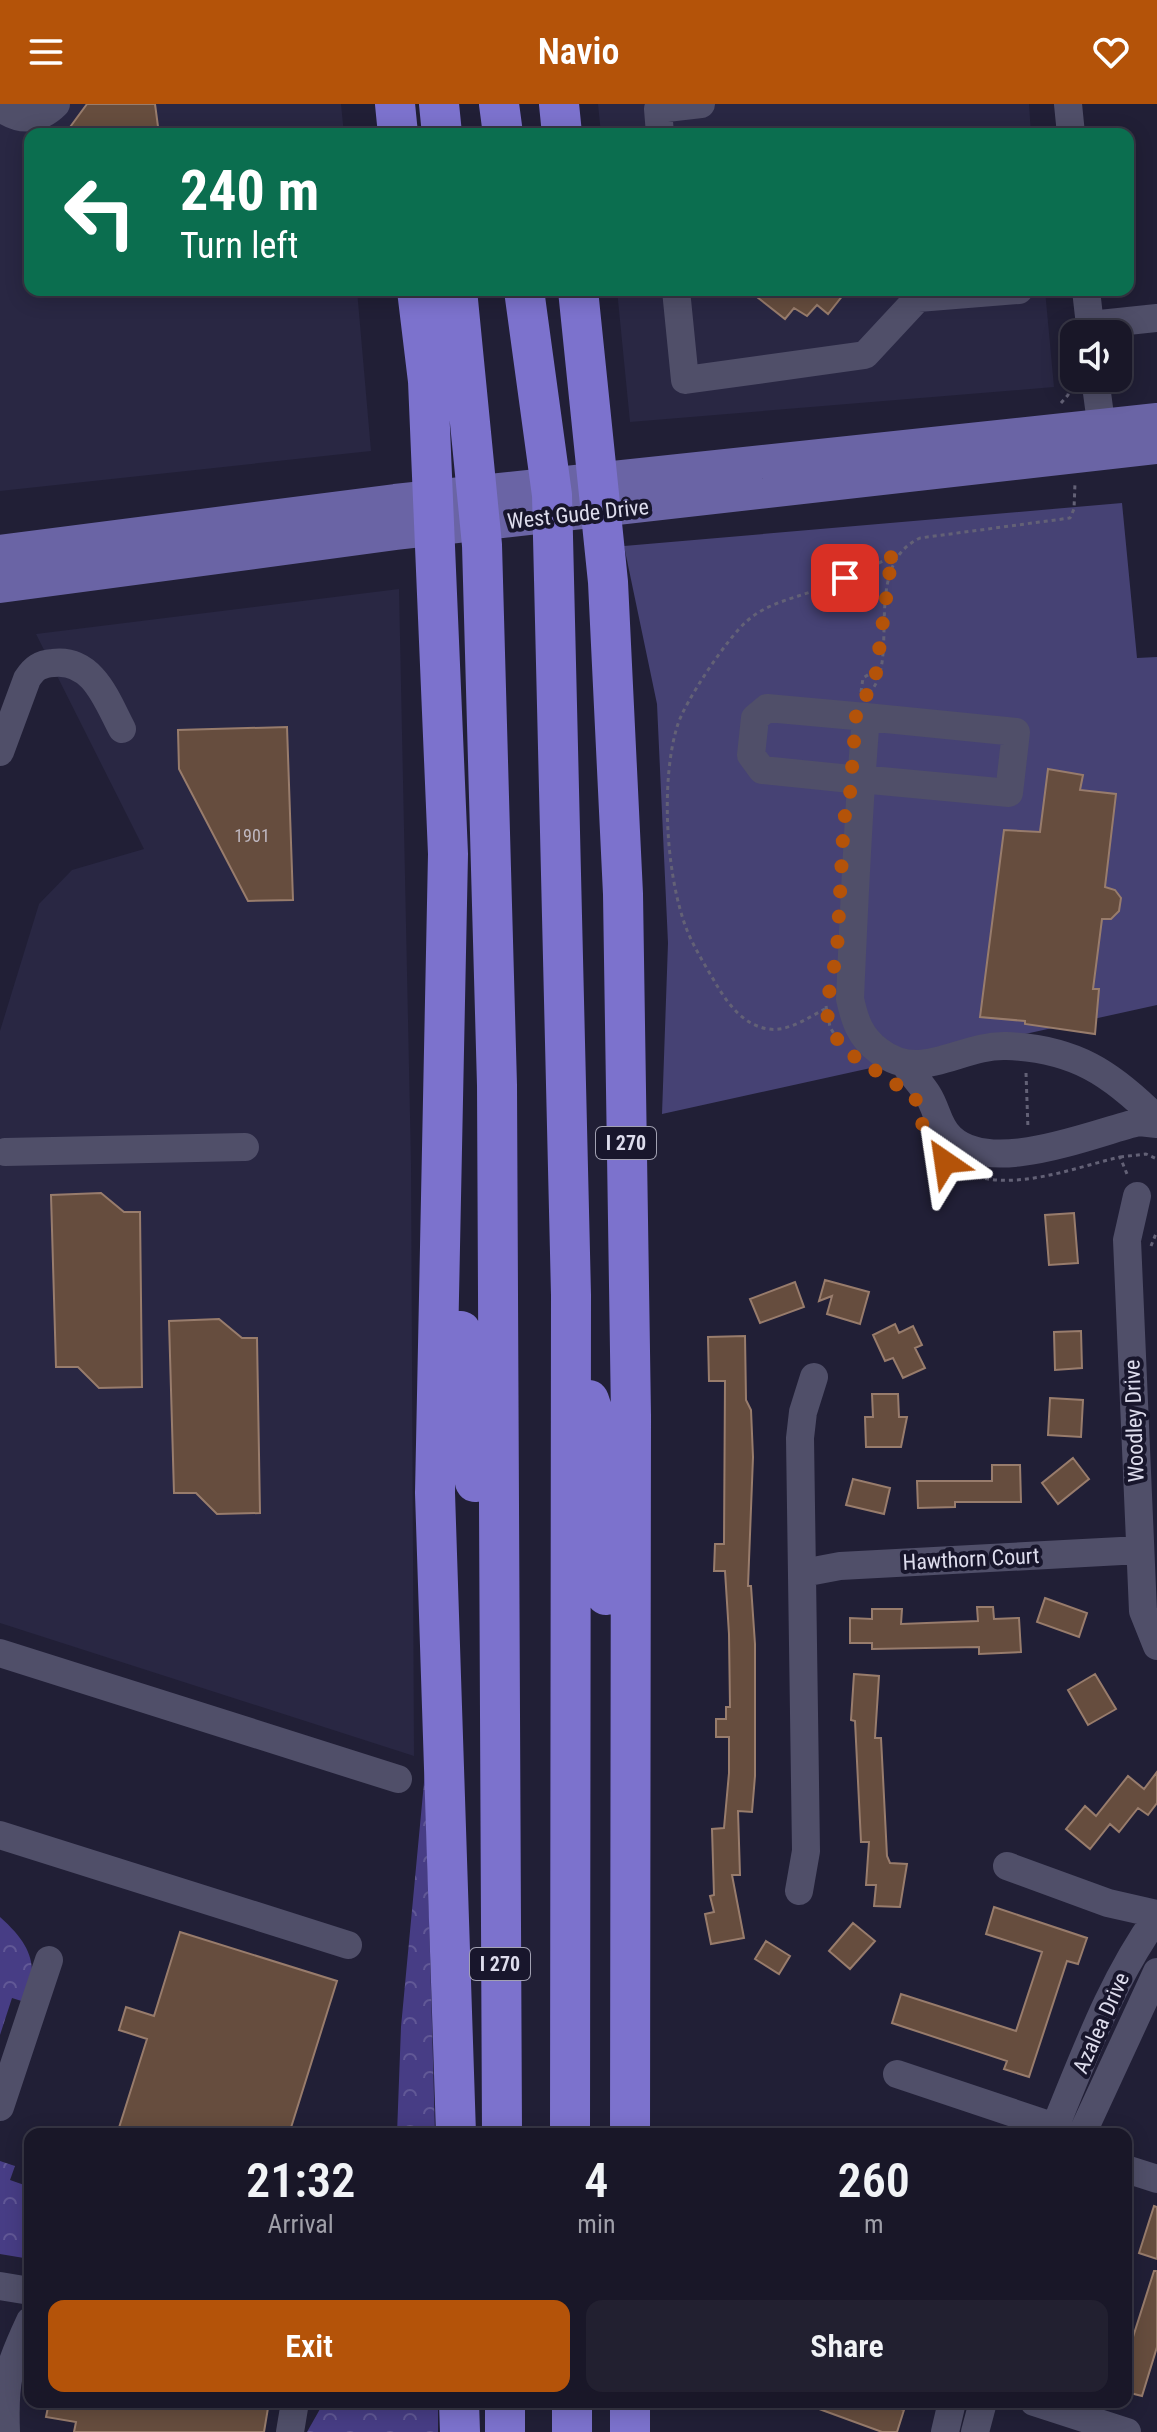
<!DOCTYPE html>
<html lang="en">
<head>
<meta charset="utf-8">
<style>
  body { margin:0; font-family:"Roboto Condensed",sans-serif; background:#222030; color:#f1f3f6; height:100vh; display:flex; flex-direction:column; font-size:30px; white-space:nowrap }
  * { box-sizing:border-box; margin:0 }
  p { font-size:26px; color:#9f9fa8 }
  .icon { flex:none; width:44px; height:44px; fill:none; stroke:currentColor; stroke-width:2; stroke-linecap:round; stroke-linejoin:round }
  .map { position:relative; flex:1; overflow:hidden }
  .details { position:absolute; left:24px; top:2024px; width:1108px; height:280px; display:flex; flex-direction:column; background:#191728; border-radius:16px; box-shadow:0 4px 20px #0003,0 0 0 2px #373645 }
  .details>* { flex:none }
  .top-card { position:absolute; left:24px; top:24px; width:1110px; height:168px; border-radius:16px; box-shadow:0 4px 20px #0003,0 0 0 2px #373645; background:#0b6e4f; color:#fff; overflow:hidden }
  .fabs { position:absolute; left:1060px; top:216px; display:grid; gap:16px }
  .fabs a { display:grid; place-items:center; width:72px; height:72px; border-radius:16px; background:#191728; box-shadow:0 4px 20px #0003,0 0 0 2px #373645; font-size:40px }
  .pin { position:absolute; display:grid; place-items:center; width:68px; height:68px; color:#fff; margin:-34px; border-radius:16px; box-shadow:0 4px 12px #0006 }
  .me { position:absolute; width:88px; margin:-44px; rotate:328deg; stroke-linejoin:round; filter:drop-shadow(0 0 6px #0008) }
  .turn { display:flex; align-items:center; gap:28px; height:168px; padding:0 24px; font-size:36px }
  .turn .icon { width:104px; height:104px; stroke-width:2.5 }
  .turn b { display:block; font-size:56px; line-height:68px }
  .eta { display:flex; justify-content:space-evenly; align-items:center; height:136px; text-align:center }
  .eta b { font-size:48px; font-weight:600; line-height:56px }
  .cta { display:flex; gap:16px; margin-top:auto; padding:16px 24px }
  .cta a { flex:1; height:92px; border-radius:16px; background:#b45309; color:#fff; font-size:32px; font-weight:600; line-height:92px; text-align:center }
  .cta a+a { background:#222030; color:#f1f3f6 }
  header { display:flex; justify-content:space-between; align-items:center; height:104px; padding:0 24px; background:#b45309; color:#fff; font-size:36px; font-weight:600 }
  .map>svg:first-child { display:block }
  .built { fill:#292743 }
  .forest { fill:url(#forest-crowns) }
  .green { fill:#464274 }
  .building { fill:#664d3e; stroke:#987c6c; stroke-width:2 }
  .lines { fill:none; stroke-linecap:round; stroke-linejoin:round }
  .path { stroke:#636176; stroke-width:3; stroke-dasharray:4 4; stroke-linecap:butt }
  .minor { stroke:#504f69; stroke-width:28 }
  .major { stroke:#6a64a5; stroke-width:34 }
  .highway { stroke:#7c72cd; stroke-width:40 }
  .route { stroke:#b45309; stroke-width:14; stroke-dasharray:0 25.2 }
  .labels { text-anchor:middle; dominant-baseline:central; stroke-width:8; stroke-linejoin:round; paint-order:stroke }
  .number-label { font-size:18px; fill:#bfb8c0 }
  .shield { fill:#18162c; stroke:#a2a1b2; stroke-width:2 }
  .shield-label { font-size:20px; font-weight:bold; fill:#dddcec }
  .street-label { font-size:22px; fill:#dddcec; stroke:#18162c }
</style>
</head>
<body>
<header><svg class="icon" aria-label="menu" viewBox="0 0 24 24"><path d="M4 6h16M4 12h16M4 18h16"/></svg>Navio<svg class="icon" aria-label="heart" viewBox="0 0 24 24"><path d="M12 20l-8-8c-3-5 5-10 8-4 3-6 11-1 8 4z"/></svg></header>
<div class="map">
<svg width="1157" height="2328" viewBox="0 0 1157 2328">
  <defs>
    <pattern id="forest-crowns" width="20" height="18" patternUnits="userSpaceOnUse" patternTransform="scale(2)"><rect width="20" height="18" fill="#473d85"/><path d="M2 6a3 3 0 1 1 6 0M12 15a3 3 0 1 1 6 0" fill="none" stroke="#615896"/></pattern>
  </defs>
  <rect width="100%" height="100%" fill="#211f36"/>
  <path class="built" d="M 0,0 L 341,0 L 344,30 L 30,30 L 30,186 L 357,186 L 371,347 L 0,387 Z
    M 598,0 L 1029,0 L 1031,30 L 601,30 Z
    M 617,186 L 1045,186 L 1054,283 L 630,318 Z
    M 399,485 L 411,1059 L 414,1652 L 0,1519 L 0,927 L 39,800 L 72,766 L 144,745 L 36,530 Z"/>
  <path class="forest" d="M 425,1668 L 435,2030 L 397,2030 L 401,1923 Z
    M 0,1813 C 31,1841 38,1859 28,1899 L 12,1894 L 0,1931 Z
    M 0,2057 L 15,2062 L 10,2076 L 30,2083 L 30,2155 L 0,2150 Z
    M 324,2298 L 438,2298 L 438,2328 L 307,2328 Z"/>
  <path class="green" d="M 1122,399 L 1137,554 L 1157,553 L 1157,901 L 662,1010 L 668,839 L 657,600 L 624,442 Z"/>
  <path class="building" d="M 87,0 L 155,0 L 159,30 L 65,30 Z
    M 748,186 L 847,186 L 828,210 L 817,201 L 807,212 L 794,204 L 785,215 Z
    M 287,623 L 293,796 L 248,797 L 179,665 L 178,626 Z
    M 1048,665 L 1083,671 L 1080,686 L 1116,690 L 1105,783 L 1115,786 L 1121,794 L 1119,807 L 1111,815 L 1102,815 L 1093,885 L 1099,885 L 1095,930 L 1025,920 L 1025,917 L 980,913 L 1004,726 L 1040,728 Z
    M 101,1089 L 124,1108 L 140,1108 L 142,1283 L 99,1284 L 78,1263 L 56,1263 L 51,1091 Z
    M 1074,1109 L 1078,1159 L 1049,1161 L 1045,1111 Z
    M 825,1176 L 869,1188 L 860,1220 L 827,1210 L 832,1192 L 819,1197 Z
    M 795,1178 L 804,1203 L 760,1219 L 750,1195 Z
    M 219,1215 L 242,1234 L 257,1234 L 260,1409 L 217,1410 L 196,1389 L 174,1389 L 169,1217 Z
    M 895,1220 L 899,1229 L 913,1222 L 922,1241 L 915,1244 L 925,1264 L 903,1274 L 893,1254 L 885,1257 L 873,1231 Z
    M 1081,1227 L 1082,1264 L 1055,1266 L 1054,1228 Z
    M 745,1232 L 746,1296 L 751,1306 L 753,1353 L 748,1482 L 751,1482 L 755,1540 L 755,1672 L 752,1708 L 738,1707 L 740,1771 L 732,1771 L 744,1834 L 711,1840 L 705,1810 L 714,1808 L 710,1792 L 714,1791 L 712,1725 L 724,1724 L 729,1669 L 729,1633 L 716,1633 L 716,1615 L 726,1615 L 726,1603 L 730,1603 L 729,1530 L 725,1467 L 714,1467 L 715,1440 L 724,1440 L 725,1277 L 709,1277 L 708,1233 Z
    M 872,1290 L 898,1290 L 899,1313 L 907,1313 L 901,1343 L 866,1343 L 865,1313 L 873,1313 Z
    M 1050,1294 L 1083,1296 L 1081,1333 L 1048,1331 Z
    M 1073,1354 L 1089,1375 L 1058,1400 L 1042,1379 Z
    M 992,1361 L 1020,1361 L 1021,1398 L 955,1398 L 955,1403 L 918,1404 L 917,1377 L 992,1377 Z
    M 853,1375 L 890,1384 L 884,1410 L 846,1401 Z
    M 1045,1494 L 1087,1509 L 1079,1533 L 1037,1518 Z
    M 977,1503 L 993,1503 L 994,1515 L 1019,1514 L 1021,1548 L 979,1550 L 979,1543 L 872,1545 L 872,1539 L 850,1539 L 850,1514 L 872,1515 L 872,1505 L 902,1505 L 901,1520 L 978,1517 Z
    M 854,1570 L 879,1572 L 875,1634 L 881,1634 L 887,1752 L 890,1759 L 907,1760 L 900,1803 L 874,1802 L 876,1781 L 866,1781 L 869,1738 L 861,1738 L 855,1617 L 851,1616 Z
    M 1095,1570 L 1116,1605 L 1088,1621 L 1068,1586 Z
    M 1157,1668 L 1157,1699 L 1148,1711 L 1138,1704 L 1119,1728 L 1110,1720 L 1090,1745 L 1066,1725 L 1085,1702 L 1096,1712 L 1128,1672 L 1144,1685 Z
    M 994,1803 L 1087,1834 L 1078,1860 L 1067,1857 L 1029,1973 L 1004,1965 L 1007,1957 L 892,1919 L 901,1890 L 1016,1927 L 1042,1848 L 986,1830 Z
    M 853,1819 L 875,1837 L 850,1865 L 829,1847 Z
    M 180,1828 L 337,1877 L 289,2030 L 117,2030 L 147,1935 L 119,1926 L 126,1903 L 154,1912 Z
    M 766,1837 L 790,1852 L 779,1870 L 755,1855 Z
    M 1154,2102 L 1157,2103 L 1157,2155 L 1139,2149 Z
    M 1154,2167 L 1157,2167 L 1157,2243 L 1142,2292 L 1126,2288 L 1126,2255 Z
    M 49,2298 L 269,2298 L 264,2328 L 74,2328 L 76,2318 L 46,2313 Z
    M 800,2298 L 880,2298 L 904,2306 L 897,2328 L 882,2328 Z"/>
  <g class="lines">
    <path class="path" d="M 1061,299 L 1068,291 L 1070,281 L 1073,281
      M 861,588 L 863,574 L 879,564
      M 869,589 C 902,557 860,462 920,434 L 1070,414 L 1074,405 L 1075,379
      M 826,902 L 830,923 L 837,935
      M 825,905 C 809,913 788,928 769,925 C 744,922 728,900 716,880 C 704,859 690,838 683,815 C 666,763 661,676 677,623 C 683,600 728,533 747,517 C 769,497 802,493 829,481 C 852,472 874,461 896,451
      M 1026,969 L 1028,1025
      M 1120,1053 L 1146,1050 L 1157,1055
      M 962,1068 C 1012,1089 1069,1065 1120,1053 L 1127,1070
      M 1151,1142 L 1157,1127"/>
    <path class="minor" d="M 1068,0 L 1071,30
      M 0,3 C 19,18 39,17 56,0
      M 660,30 L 658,5 L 701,0
      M 676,186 L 685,276 L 865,251 L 918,194 L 1019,186
      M 1086,186 L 1091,230
      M 1090,221 L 1157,214
      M 1095,274 L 1104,341
      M 866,613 L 767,604 L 755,614 L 751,651 L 762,666 L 851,675 L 860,675 L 1009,689 L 1016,628 L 866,613 C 858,707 854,801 850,895 C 855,917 860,933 879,947 C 922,980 960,940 1007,942 C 1075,945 1111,969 1157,1015
      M 0,648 L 27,575 C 34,564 40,560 53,559 C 93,554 107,597 122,625
      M 906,962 C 913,972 922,981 928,991 C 937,1005 938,1023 951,1034 C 992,1072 1090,1030 1139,1018 L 1157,1020
      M 5,1048 L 245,1043
      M 1137,1092 L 1127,1136 L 1143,1507 L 1157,1542
      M 803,1469 L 840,1462 L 1140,1446
      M 0,1549 L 398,1675
      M 0,1731 L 348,1841
      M 1007,1762 L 1108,1799 L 1157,1810
      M 799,1787 L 806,1747 L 800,1334 L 803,1308 L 814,1273
      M 897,1970 L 1055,2023 L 1062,2030
      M 0,2003 L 49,1856
      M 1052,2030 C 1083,1956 1110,1878 1157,1813
      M 1082,2030 L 1157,1868
      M 1126,2065 L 1157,2075
      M 0,2182 L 30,2187
      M 1034,2298 L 1127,2328
      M 6,2328 C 4,2276 8,2264 30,2217
      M 290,2328 L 295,2298
      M 945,2328 L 952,2298
      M 975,2328 L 983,2298"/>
    <path class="major" d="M 0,448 L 395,397 L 1157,316
      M 0,482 L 396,429 L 1157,343"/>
    <path class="highway" d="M 395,0 L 398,30
      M 439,0 L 442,30
      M 499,0 L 503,30
      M 559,0 L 562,30
      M 417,186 L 428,277 L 448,750 L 435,1389 L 456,2030
      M 457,186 L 482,441 L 497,981 L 502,2030
      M 524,186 L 552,391 L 571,1191 L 570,2030
      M 578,186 L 608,478 L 623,790 L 631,1312 L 630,2030
      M 461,1227 L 475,1378
      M 589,1296 L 596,1317 L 606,1491
      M 459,2298 L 460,2328
      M 505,2298 L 505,2328
      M 572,2298 L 572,2328
      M 630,2328 L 630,2298"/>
  </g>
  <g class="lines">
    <path class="route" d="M 845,474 L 896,451 L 890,465 L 874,584 L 858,599 L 856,612 L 849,703 L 844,714 L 837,847 L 826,905 L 830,923 L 843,945 L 915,993 L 928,1041 L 945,1058"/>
  </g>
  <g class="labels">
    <g class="number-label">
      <text x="252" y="731">1901</text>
    </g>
    <g class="shield">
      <rect x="596" y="1023" width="60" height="32" rx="6"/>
      <rect x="470" y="1844" width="60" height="32" rx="6"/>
    </g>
    <g class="shield-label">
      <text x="626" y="1039">I 270</text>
      <text x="500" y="1860">I 270</text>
    </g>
    <g class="street-label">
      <text transform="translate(578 410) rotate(-6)">West Gude Drive</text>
      <text transform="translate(1134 1317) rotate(-92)">Woodley Drive</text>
      <text transform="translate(971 1455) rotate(-3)">Hawthorn Court</text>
      <text transform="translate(1101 1919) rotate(-66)">Azalea Drive</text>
    </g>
  </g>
</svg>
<div class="fabs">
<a><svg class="icon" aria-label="sound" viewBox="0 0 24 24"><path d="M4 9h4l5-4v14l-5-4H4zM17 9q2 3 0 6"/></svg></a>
</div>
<div class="pin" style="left:845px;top:474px;background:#d93025"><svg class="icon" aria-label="arrive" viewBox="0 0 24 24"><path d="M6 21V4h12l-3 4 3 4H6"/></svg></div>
<svg class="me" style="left:945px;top:1058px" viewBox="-20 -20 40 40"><path d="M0-17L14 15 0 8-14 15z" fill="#b45309" stroke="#fff" stroke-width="4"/></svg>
<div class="top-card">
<div class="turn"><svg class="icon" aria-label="left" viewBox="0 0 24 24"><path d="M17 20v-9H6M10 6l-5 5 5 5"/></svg><div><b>240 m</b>Turn left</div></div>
</div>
<section class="details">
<div class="eta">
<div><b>21:32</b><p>Arrival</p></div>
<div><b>4</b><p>min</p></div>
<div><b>260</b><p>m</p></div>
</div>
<div class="cta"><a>Exit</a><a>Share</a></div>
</section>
</div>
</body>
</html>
